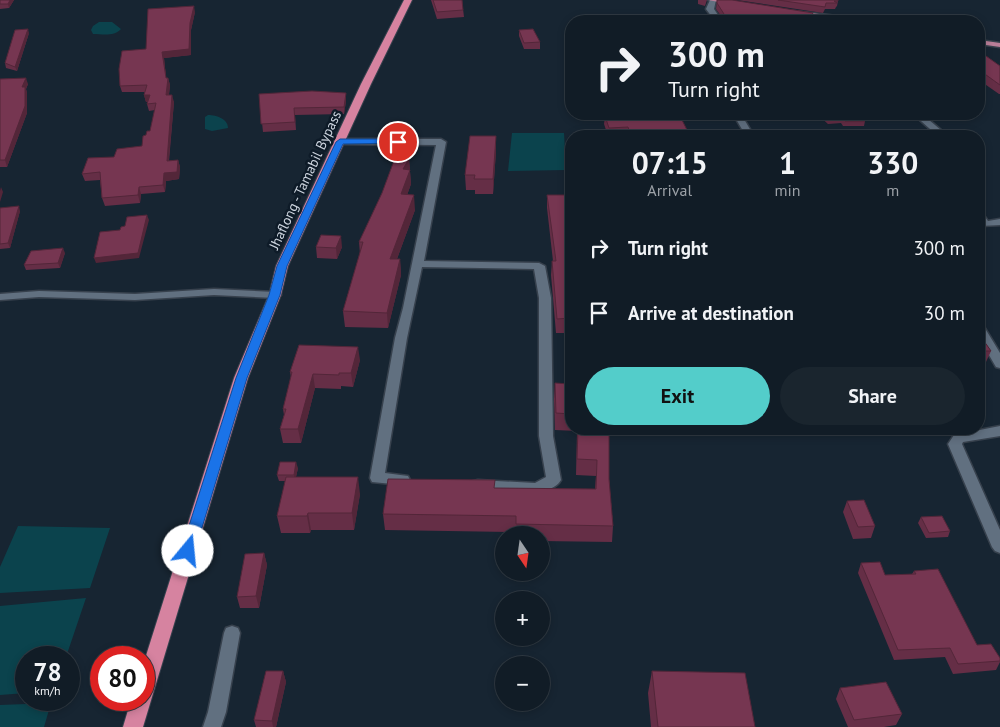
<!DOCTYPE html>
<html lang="en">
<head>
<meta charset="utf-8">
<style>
  body { margin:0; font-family:"PT Sans",sans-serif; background:#1a252e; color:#f1f3f6; height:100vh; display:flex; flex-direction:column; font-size:19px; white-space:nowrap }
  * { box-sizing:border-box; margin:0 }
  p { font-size:16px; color:#9ca1a7 }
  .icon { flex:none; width:28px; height:28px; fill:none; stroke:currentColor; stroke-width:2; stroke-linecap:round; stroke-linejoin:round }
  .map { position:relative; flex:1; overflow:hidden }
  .details { position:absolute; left:565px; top:130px; width:420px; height:305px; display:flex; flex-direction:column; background:#111c26; border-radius:20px; box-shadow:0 2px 8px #0003,0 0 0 1px #303a43 }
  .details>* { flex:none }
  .hud { position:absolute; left:565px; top:15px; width:420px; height:105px; border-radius:20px; box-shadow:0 2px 8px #0003,0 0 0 1px #303a43; background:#111c26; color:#f1f3f6; overflow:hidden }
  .needle { width:32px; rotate:167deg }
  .fabs { position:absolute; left:495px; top:526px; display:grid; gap:10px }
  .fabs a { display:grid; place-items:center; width:55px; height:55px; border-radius:50%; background:#111c26; box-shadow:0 2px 8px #0003,0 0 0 1px #303a43; font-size:25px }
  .speed { position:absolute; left:15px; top:646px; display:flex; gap:10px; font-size:25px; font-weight:700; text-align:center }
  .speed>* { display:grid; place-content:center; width:65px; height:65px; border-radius:50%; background:#111c26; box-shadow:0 2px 8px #0003,0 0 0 1px #303a43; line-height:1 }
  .speed small { font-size:12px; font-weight:400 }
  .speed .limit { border:8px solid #d22; background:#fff; color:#111 }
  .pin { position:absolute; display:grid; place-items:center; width:42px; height:42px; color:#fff; margin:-21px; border:2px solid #fff; border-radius:50%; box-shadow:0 1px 5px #0007 }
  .me { position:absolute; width:55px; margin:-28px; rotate:17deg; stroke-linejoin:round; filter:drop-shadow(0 0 4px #0008) }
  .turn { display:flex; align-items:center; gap:18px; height:105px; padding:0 20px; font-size:22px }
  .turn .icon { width:65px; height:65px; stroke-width:2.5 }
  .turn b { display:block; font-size:35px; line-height:42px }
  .eta { display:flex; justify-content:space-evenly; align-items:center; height:85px; text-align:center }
  .eta b { font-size:30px; font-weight:600; line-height:35px }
  .cta { display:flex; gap:10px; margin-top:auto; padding:10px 20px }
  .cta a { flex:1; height:58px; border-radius:30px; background:#53cdca; color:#111; font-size:20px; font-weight:600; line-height:58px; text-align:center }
  .cta a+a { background:#1a252e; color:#f1f3f6 }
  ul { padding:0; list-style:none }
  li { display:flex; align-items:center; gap:15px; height:65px; padding:0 20px }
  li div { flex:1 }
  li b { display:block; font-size:19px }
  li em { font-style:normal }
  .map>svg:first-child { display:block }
  .water { fill:#0b434d }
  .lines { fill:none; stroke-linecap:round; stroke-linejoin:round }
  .minor-casing { stroke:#37414d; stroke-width:3 }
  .primary-casing { stroke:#37414d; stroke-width:3 }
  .trunk-casing { stroke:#37414d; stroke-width:2 }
  .minor { fill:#617080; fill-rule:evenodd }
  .primary { fill:#b97e98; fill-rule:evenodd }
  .trunk { fill:#d683a0; fill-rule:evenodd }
  .wall { fill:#652e46 }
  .shaded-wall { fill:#532639 }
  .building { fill:#763651; stroke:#532639 }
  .route { fill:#1a73e8; stroke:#114b97 }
  .labels { text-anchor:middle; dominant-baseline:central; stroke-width:5; stroke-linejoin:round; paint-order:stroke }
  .street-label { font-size:14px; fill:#ccd4de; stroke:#0e1b28 }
</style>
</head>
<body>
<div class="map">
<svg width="1000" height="727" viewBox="0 0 1000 727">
  <rect width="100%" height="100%" fill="#172532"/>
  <path class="water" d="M 99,22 L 112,22 L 121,29 C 114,37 102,34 93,34 L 91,30 L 93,26 Z
    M 208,115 C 217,115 228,119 228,128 L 212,131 L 205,129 L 205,117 Z
    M 512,133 L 564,133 L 566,170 L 508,171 Z
    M 18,526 L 110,528 L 90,588 L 0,593 L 0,567 Z
    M 86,598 L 66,657 L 26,658 L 26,693 L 0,695 L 0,606 Z
    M 51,703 L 44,727 L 0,727 L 0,705 Z"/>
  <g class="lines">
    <g class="minor-casing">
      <path id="minor" d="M 710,0 L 716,0 L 714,9 L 722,21 L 715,21 L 706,9 Z
        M 733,114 L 741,114 L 754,136 L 746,136 Z
        M 913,114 L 922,114 L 948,136 L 938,136 Z
        M 340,139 L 441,139 L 446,142 L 424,261 L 539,263 L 545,266 L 551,298 L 553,436 L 561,480 C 550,500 498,491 478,490 L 473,489 L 471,485 L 473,481 L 478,480 L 535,483 L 546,477 L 539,436 L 539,298 L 534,269 L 422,267 L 407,338 L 385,473 L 408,476 L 410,480 L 408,484 L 403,485 L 372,482 L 370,478 L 395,338 L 403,308 L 436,145 L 337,144 L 337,140 Z
        M 979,213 L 983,214 L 988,221 L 1000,219 L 1000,225 L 981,226 L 979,223 Z
        M 214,289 L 275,292 L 281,295 L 275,298 L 214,295 L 135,300 L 39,297 L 0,300 L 0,294 L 39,291 L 135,294 Z
        M 979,324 L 983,325 L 1000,353 L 1000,368 L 996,367 L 979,338 Z
        M 1000,426 L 1000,436 L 963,442 L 962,444 L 1000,530 L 1000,553 L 995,551 L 992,547 L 948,444 L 954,435 Z
        M 232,626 L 238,628 L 240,633 L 226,712 L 221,727 L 203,727 L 208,712 L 224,633 L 226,628 Z"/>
    </g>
    <g class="primary-casing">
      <path id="primary" d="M 708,0 L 727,0 L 737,3 L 734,5 Z
        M 793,11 L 863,19 L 867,21 L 836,21 L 796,15 L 793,15 Z
        M 979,40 L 1000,43 L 1000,47 L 979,44 Z"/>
    </g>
    <g class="trunk-casing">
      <path id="trunk" d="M 404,0 L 412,0 L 371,84 L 288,266 L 281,295 L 248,378 L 143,727 L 123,727 L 131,700 L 144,700 L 144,662 L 234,378 L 269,295 L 276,266 L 361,84 Z"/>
    </g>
    <use href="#minor" class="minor"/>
    <use href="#primary" class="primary"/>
    <use href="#trunk" class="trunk"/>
  </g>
  <path class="wall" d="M 0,0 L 14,0 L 9,8 L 0,9 Z
    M 431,0 L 462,0 L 464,17 L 437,19 Z
    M 698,0 L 707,0 L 705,6 L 698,4 Z
    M 717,0 L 812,19 L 811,21 L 723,21 L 723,19 L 716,9 Z
    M 737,0 L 838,0 L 838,1 L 837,6 L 836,7 L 835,9 L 825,9 L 823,13 Z
    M 195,12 L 191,30 L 191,55 L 164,58 L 166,78 L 168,78 L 170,85 L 169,95 L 174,102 L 169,161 L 178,160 L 180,167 L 179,179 L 166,181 L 165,192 L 141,194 L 140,203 L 105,206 L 102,198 L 100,180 L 85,181 L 82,174 L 114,157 L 142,146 L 146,135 L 150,131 L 155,110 L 149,111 L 147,104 L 148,102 L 146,102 L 144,95 L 145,92 L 122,92 L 120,86 L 146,49 Z
    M 519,30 L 540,42 L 540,49 L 524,49 L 519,36 Z
    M 29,33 L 17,71 L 6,68 L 5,63 Z
    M 979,51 L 1000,66 L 1000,94 L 999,94 L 979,80 Z
    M 0,79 L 28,84 L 26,89 L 27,93 L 27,113 L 7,167 L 0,167 Z
    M 346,93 L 346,101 L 344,114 L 295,115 L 296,130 L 263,132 L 259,94 Z
    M 817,114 L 861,114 L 865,121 L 864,126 L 843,126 L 841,123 L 828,124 Z
    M 605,116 L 690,136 L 608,136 L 604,124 Z
    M 496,136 L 496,151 L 493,194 L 475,194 L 475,190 L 466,190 L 465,175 Z
    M 409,159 L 411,184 L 407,195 L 415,210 L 397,259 L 400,259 L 401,275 L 388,328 L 345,327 L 343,311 L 360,254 L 359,242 Z
    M 547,195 L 571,195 L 571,333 L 556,333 L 551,275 L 552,261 L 553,261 L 547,208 Z
    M 0,208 L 20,211 L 10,248 L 0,249 Z
    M 316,247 L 342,247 L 337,259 L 317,258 Z
    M 65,253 L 60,268 L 26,270 L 24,265 Z
    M 979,318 L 982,322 L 979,329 Z
    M 979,334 L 991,351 L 986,362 L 979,362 Z
    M 566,345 L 571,345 L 571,429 L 609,429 L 609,479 L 613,526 L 612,542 L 541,541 L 541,535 L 516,535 L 516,532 L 385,530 L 383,514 L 495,488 L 595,489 L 596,476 L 576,475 L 577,431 L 555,430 L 554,399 L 555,383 L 567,384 L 565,360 Z
    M 360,360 L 353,387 L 341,386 L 341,389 L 315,388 L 301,443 L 283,443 L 280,429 L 284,415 L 283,409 L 291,377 L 290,372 Z
    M 298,468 L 296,477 L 360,494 L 354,530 L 311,530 L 310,533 L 281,533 L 277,516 L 286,481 L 279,481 L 277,475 Z
    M 847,501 L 875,526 L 871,538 L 853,539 L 843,512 Z
    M 921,517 L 950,531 L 948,537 L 926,538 L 918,523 Z
    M 264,553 L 267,565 L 259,608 L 240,608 L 237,597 Z
    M 861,563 L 885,575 L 912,574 L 914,571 L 977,645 L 1000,658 L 1000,662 L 996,670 L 953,674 L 945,657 L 894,660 L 858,573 Z
    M 283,671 L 286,682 L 276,727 L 256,727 L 254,720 Z
    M 652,671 L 755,727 L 651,727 L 648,693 Z
    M 840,688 L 902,714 L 896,725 L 884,727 L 848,727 L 836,699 Z"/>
  <path class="shaded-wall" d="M 10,0 L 14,0 L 9,8 L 8,4 Z
    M 194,6 L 195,12 L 191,30 L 191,55 L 164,58 L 167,85 L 162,52 L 190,23 Z
    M 28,29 L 29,33 L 17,71 L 15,67 Z
    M 26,78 L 28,84 L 26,89 L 27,93 L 27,113 L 7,167 L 5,160 L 22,87 Z
    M 168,78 L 170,85 L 168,102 L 166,95 Z
    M 346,93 L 346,101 L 344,114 L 344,107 Z
    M 144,95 L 150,95 L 151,101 L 146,102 Z
    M 172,95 L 174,102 L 168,168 L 167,161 Z
    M 496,136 L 496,151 L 493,194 L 493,179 Z
    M 409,159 L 411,184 L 402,209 L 401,194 L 403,169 Z
    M 178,160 L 180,167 L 179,179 L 166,181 L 165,192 L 163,185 L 164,173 Z
    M 1,187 L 3,192 L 0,202 L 0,191 Z
    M 139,187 L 141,194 L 140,203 L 138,195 Z
    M 414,195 L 415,210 L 391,275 L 390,259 Z
    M 19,206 L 20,211 L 10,248 L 8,243 Z
    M 147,215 L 149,220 L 139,258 L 96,263 L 94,258 Z
    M 341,236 L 342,247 L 337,259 L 336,248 Z
    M 63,248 L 65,253 L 60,268 L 58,263 Z
    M 400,259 L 401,275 L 388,328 L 387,313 Z
    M 358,347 L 360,360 L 353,387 L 351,373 Z
    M 313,374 L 315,388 L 301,443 L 298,429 Z
    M 296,462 L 298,468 L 295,481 L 294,475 Z
    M 358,477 L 360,494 L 354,530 L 352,513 Z
    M 308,513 L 311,530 L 310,533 L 307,516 Z
    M 264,553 L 267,565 L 259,608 L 256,596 Z
    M 283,671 L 286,682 L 276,727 L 273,727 L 272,721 Z"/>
  <path class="building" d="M 0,0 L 10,0 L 8,4 L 0,4 Z
    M 433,0 L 462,0 L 463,10 L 437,12 Z
    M 717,0 L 732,0 L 813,13 L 809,21 L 791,21 L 762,17 L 766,21 L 727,21 L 723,17 L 724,14 L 717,3 Z
    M 778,0 L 838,0 L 838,1 L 834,1 L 837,3 L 826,3 L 825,7 Z
    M 194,6 L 190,23 L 189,49 L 162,52 L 166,78 L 168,78 L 166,95 L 172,95 L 167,161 L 178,160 L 177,172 L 164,173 L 163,185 L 139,187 L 138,195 L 102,198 L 100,172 L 82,174 L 88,158 L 114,157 L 117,149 L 142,146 L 143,136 L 146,135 L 147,131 L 150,131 L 156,103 L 147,104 L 150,95 L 144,95 L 147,85 L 120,86 L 119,69 L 122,51 L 146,49 L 148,9 Z
    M 28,29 L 15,67 L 5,63 L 15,30 Z
    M 533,29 L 540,42 L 524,43 L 519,30 Z
    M 979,51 L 1000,66 L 1000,85 L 982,72 L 979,72 Z
    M 26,78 L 22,87 L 25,87 L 25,106 L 5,160 L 0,160 L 0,79 Z
    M 312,91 L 346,93 L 344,107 L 294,108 L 295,122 L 261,124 L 259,94 Z
    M 652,114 L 679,114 L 690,136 L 631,136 L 628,127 L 609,128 L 605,116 Z
    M 824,114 L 861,114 L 865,121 L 845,121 L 843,117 L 829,119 Z
    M 802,134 L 804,136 L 784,136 Z
    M 470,136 L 496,136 L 493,179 L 474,179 L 475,175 L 465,175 Z
    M 395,158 L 409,159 L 403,169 L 410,170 L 401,194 L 414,195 L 390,259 L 400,259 L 387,313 L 343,311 L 363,242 L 359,242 L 382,193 Z
    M 547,195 L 571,195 L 571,318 L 557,319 L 552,261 L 556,261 Z
    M 19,206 L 8,243 L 0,244 L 0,208 Z
    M 147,215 L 138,253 L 94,258 L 100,232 L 120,230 L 121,227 L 125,226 L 127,217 Z
    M 321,235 L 341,236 L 336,248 L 316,247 Z
    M 63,248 L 58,263 L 24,265 L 31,251 Z
    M 979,334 L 991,351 L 979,351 Z
    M 299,345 L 358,347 L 351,373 L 339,373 L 339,375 L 313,374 L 298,429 L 280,429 L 286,409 L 283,409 L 292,372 L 290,372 Z
    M 566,345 L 571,345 L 571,414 L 556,413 L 555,383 L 570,384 Z
    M 578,429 L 609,429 L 609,479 L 613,526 L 516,524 L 516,516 L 383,514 L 388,479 L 495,480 L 494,488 L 596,489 L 597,460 L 577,459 Z
    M 280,462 L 296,462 L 294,475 L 277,475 Z
    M 286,477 L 358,477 L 352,513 L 308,513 L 307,516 L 277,516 Z
    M 864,500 L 875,526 L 858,527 L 847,501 Z
    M 942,516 L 950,531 L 929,533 L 921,517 Z
    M 264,553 L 256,596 L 237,597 L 245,554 Z
    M 880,562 L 885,575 L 916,574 L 914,571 L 938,569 L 977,645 L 991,644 L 1000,658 L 1000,661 L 958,664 L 950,648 L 898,650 L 861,563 Z
    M 266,671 L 283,671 L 272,721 L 254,720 Z
    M 652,671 L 745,673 L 755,727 L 658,727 Z
    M 886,682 L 902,714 L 854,720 L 840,688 Z"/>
  <path class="route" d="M 398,139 L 402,142 L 401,143 L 343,144 L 287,266 L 280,295 L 247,378 L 195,551 L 193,555 L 188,556 L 183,555 L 181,551 L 236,378 L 269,295 L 277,266 L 336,142 L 340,139 Z"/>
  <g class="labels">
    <g class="street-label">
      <text transform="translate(305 180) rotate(-65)">Jhaflong - Tamabil Bypass</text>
    </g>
  </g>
</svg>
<div class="fabs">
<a><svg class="needle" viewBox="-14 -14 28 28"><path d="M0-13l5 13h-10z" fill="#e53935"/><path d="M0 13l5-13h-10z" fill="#9ca1a7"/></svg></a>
<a>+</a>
<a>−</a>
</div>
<div class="speed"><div>78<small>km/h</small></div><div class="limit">80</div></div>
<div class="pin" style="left:398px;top:142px;background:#d93025"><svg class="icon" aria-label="arrive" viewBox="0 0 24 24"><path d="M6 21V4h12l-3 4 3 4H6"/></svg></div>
<svg class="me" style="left:188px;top:551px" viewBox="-20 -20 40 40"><circle r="19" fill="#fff"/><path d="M0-13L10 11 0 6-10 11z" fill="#1a73e8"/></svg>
<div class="hud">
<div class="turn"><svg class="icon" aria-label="right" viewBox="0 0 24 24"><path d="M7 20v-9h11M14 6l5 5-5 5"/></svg><div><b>300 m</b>Turn right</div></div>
</div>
<section class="details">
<div class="eta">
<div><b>07:15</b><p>Arrival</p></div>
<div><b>1</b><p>min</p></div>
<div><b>330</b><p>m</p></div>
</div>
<ul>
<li><svg class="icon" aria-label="right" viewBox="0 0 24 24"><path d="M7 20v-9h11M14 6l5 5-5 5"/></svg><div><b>Turn right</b></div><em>300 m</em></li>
<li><svg class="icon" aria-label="arrive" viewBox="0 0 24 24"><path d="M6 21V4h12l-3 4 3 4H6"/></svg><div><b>Arrive at destination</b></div><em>30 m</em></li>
</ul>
<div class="cta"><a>Exit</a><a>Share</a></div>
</section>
</div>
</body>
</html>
